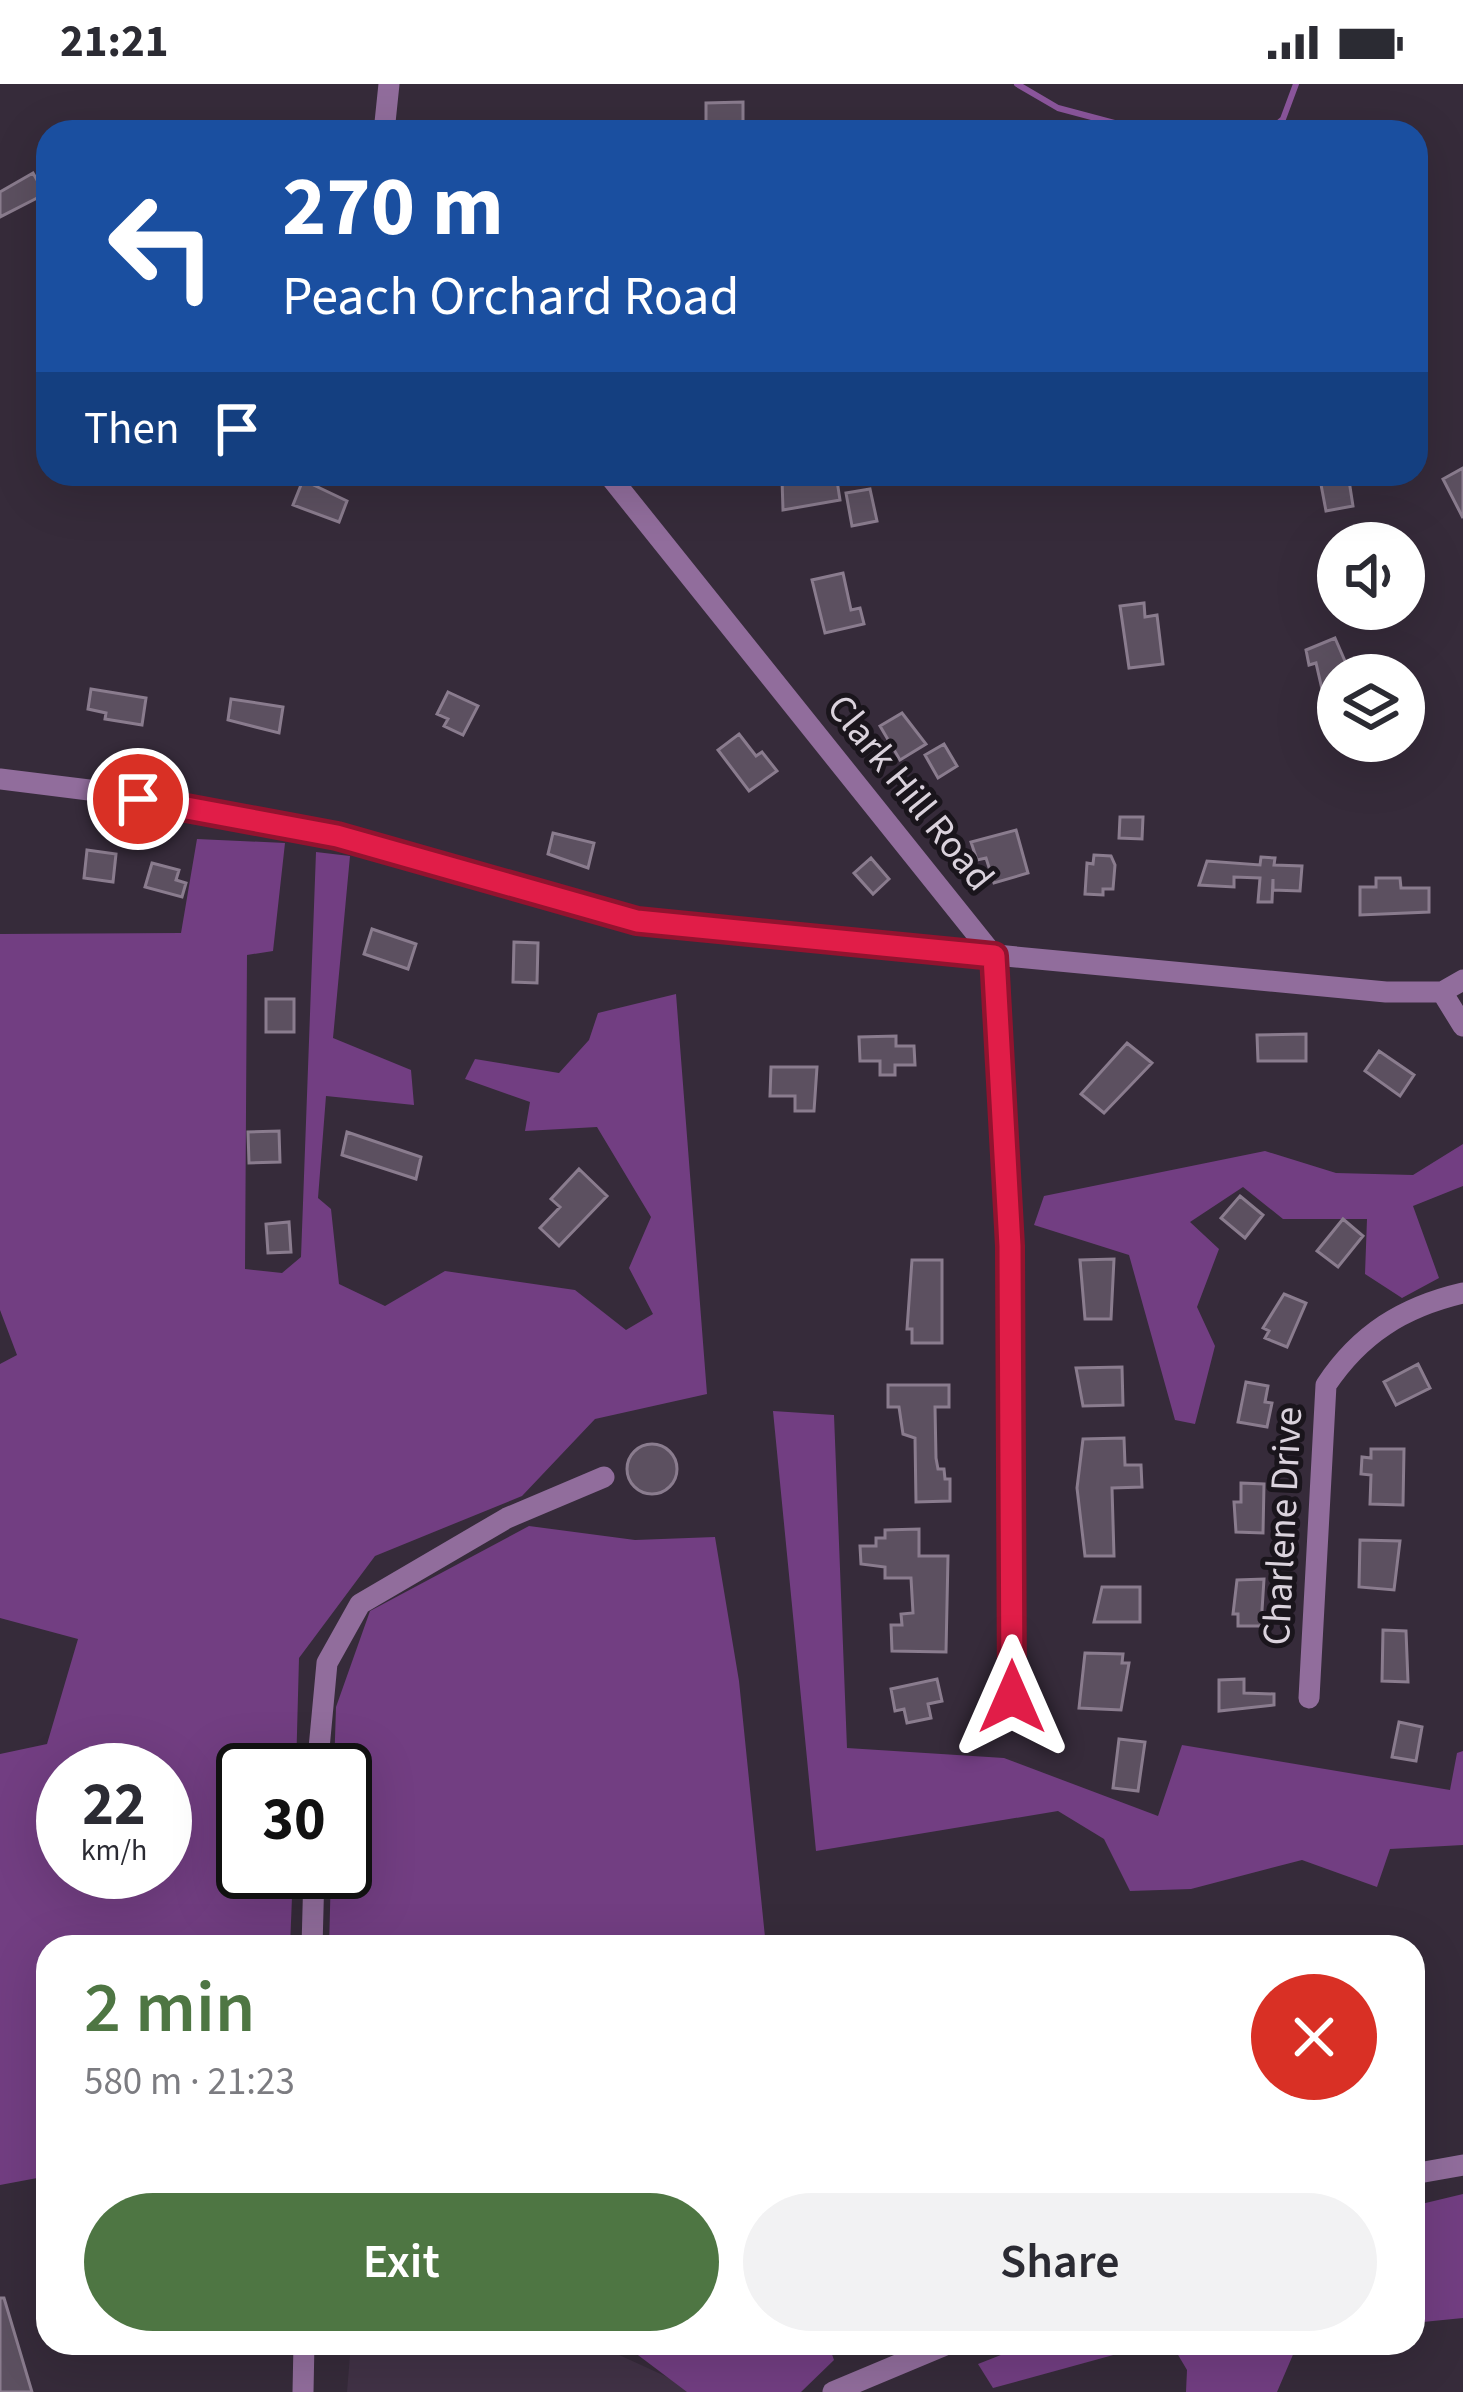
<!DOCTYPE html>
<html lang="en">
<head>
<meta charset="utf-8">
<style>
  body { margin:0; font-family:"Source Sans 3",sans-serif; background:#f2f2f3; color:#2b2b33; height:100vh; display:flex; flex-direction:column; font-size:45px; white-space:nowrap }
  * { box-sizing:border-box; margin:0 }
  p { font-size:39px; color:#7c7c81 }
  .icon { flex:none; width:66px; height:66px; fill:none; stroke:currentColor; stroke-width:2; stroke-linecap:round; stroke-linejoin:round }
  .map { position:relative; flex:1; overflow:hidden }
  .side { position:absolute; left:36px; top:1851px; width:1389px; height:420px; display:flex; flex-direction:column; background:#fff; border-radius:36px; box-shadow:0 12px 48px #0002 }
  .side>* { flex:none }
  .hud { position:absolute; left:36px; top:36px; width:1392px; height:366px; border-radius:36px; box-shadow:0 12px 48px #0002; background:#1a4fa0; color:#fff; overflow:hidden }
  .tools { position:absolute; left:1317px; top:438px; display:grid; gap:24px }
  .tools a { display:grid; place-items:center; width:108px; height:108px; border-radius:50%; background:#fff; box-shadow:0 12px 48px #0002; font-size:60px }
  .speed { position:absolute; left:36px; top:1659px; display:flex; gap:24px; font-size:60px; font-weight:700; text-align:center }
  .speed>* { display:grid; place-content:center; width:156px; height:156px; border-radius:50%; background:#fff; box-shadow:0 12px 48px #0002; line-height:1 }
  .speed small { font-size:30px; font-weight:400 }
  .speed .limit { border:6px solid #111; border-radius:18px; background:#fff; color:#111 }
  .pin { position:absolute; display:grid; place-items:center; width:102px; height:102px; color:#fff; margin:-51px; border:6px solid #fff; border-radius:50%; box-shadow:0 3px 12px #0007 }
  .me { position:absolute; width:132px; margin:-66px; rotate:0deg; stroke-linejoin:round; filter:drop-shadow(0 0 9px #0008) }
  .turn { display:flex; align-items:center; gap:42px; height:252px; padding:0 48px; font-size:54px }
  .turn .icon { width:156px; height:156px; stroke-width:2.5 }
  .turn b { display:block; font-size:84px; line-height:102px }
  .then { display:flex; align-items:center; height:114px; padding:0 48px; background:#0003; gap:24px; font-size:45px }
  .round { display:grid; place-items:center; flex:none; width:126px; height:126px; border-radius:63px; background:#f2f2f3 }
  .summary { display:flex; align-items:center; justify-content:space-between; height:204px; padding:0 48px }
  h1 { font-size:72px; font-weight:600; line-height:90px; color:#4e7643 }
  .cta { display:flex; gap:24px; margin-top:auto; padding:24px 48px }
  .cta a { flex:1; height:138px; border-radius:72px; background:#4e7643; color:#fff; font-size:48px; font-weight:600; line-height:138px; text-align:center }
  .cta a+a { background:#f2f2f3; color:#2b2b33 }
  .status { display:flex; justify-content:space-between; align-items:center; height:84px; padding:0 60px; background:#fff; direction:ltr }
  .status svg { height:33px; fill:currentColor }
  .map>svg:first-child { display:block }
  .built { fill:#413246 }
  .forest { fill:#723e82; fill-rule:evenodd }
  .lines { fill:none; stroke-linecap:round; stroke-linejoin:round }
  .stream { stroke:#8b569c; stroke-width:6 }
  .building { fill:#5c5060; stroke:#8a7c8e; stroke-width:3 }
  .minor { stroke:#916d9c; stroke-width:21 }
  .route-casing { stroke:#92132f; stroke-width:30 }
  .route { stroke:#e11d48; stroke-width:21 }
  .labels { text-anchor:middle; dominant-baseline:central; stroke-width:10; stroke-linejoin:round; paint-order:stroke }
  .street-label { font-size:39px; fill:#dad2dc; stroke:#1a151c }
</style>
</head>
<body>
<div class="status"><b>21:21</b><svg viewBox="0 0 49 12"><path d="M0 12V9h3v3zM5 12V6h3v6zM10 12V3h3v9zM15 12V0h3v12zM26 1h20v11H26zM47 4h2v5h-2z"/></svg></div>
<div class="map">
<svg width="1463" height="2308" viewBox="0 0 1463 2308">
  <rect width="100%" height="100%" fill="#362b3a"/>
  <path class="built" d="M 351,2259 L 593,2259 L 700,2308 L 347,2308 Z"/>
  <path class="forest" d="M 197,755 L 285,759 L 273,867 L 247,871 L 245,1185 L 282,1189 L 301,1173 L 316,768 L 350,772 L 333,954 L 411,986 L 414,1021 L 326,1012 L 318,1114 L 331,1125 L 339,1200 L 385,1222 L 445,1187 L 575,1206 L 626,1246 L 653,1230 L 629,1184 L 651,1133 L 597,1043 L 525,1047 L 530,1018 L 465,995 L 475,975 L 559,989 L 589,956 L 598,929 L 676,910 L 707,1310 L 595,1335 L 522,1412 L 375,1472 L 299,1574 L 296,1686 L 243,1686 L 243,1788 L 293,1788 L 290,1863 L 48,1863 L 48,2092 L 0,2101 L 0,1670 L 47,1660 L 78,1555 L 0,1534 L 0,1280 L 17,1271 L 0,1226 L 0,850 L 181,849 ZM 165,1686 L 165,1788 L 63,1788 L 63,1686 Z
    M 1463,1060 L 1463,1102 L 1413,1122 L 1439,1194 L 1402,1214 L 1365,1190 L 1367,1135 L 1283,1135 L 1243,1103 L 1190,1138 L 1219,1165 L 1197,1223 L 1215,1262 L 1195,1340 L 1175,1336 L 1129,1171 L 1034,1141 L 1044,1112 L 1265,1067 L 1336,1089 L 1413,1091 Z
    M 773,1327 L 834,1331 L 847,1664 L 1004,1674 L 1158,1732 L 1182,1661 L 1450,1706 L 1457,1669 L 1463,1667 L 1463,1761 L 1390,1765 L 1377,1803 L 1302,1776 L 1191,1805 L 1130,1807 L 1104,1755 L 1058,1727 L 816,1767 Z
    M 529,1442 L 635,1456 L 715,1453 L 739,1597 L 766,1863 L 329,1863 L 331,1788 L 345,1788 L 345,1686 L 334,1686 L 336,1623 L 370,1527 Z
    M 1463,2110 L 1463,2234 L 1413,2239 L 1413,2122 Z
    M 622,2259 L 828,2259 L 834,2276 L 801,2308 L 687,2308 Z
    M 1031,2259 L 1157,2259 L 993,2304 L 978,2280 Z
    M 1171,2259 L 1298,2259 L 1277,2308 L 1186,2308 L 1187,2286 Z"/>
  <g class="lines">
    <path class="stream" d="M 1017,0 L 1058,24 L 1148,48
      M 1268,48 L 1283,35 L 1296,0"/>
  </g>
  <path class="building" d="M 743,18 L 743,48 L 706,48 L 706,19 Z
    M 33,89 L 45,110 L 0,133 L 0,108 Z
    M 1463,384 L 1463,434 L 1443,395 Z
    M 792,390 L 836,390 L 840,416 L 783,426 L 782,395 Z
    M 1319,390 L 1348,390 L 1353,422 L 1326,427 Z
    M 303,396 L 347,417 L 339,438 L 293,421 Z
    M 870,405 L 877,437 L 852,442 L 846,409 Z
    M 843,489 L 851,526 L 860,524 L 864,540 L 825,549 L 812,496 Z
    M 1144,519 L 1145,533 L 1157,531 L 1163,580 L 1129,584 L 1120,522 Z
    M 1335,554 L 1351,591 L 1338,591 L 1338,611 L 1324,614 L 1316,579 L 1309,581 L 1306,566 Z
    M 91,605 L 146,614 L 142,641 L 105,635 L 106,629 L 88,625 Z
    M 448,608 L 478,622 L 463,651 L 444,642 L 448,635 L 437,630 Z
    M 231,615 L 283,623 L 279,649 L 228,636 Z
    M 902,629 L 926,660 L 900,676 L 880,642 Z
    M 739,650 L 756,672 L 762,668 L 777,687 L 749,707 L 718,666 Z
    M 944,660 L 957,682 L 938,694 L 925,671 Z
    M 1120,733 L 1143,733 L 1142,755 L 1119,754 Z
    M 1016,746 L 1028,789 L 994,799 L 986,774 L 977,776 L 971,758 Z
    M 553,749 L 594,759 L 588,784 L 548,770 Z
    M 87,766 L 116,770 L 113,798 L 84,794 Z
    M 1094,771 L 1111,772 L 1115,781 L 1113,805 L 1103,805 L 1103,811 L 1085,810 L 1087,779 L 1093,780 Z
    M 1261,773 L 1275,774 L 1274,781 L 1302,782 L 1300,807 L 1273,806 L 1273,795 L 1272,818 L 1258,818 L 1260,794 L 1234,793 L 1234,803 L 1199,801 L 1207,777 L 1260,781 Z
    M 871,774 L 889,795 L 873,810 L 854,789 Z
    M 152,779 L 179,786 L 176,796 L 186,799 L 182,813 L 145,803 Z
    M 1376,794 L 1400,794 L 1401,804 L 1429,804 L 1429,828 L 1360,831 L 1360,803 L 1376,803 Z
    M 372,845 L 416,860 L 408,885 L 364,870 Z
    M 514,858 L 538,859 L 537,899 L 513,898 Z
    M 266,915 L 294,915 L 294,948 L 266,948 Z
    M 1306,950 L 1306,977 L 1258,977 L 1257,951 Z
    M 896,952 L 896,962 L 914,962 L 915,981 L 895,981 L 895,991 L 880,991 L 880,977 L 860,977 L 859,953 Z
    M 1127,959 L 1152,979 L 1104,1029 L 1081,1010 Z
    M 1379,967 L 1414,991 L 1400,1012 L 1365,987 Z
    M 771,983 L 817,983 L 814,1027 L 795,1027 L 795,1012 L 770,1012 Z
    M 279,1047 L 280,1078 L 249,1079 L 248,1048 Z
    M 347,1048 L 421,1073 L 416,1095 L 342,1071 Z
    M 579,1085 L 607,1112 L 559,1162 L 540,1144 L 560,1123 L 551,1115 Z
    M 1240,1112 L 1263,1131 L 1245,1154 L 1221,1134 Z
    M 1343,1135 L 1363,1152 L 1338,1183 L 1317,1167 Z
    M 289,1138 L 291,1168 L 268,1169 L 266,1140 Z
    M 1114,1175 L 1111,1235 L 1085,1235 L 1080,1176 Z
    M 912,1176 L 942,1176 L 942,1259 L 912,1259 L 912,1245 L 907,1245 Z
    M 1284,1210 L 1306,1219 L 1287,1263 L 1265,1254 L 1269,1247 L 1263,1244 Z
    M 1418,1280 L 1430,1304 L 1396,1321 L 1384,1298 Z
    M 1122,1283 L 1123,1321 L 1083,1322 L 1076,1284 Z
    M 1246,1298 L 1268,1302 L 1265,1318 L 1272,1319 L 1267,1343 L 1238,1338 Z
    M 888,1301 L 949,1301 L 949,1323 L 935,1323 L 936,1374 L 938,1385 L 944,1385 L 945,1395 L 950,1395 L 950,1417 L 916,1418 L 915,1354 L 903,1350 L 899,1323 L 888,1323 Z
    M 1124,1354 L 1125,1381 L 1141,1381 L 1142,1403 L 1112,1404 L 1114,1472 L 1085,1472 L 1077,1404 L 1083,1355 Z
    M627 1385a25 25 0 1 1 50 0a25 25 0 1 1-50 0Z
    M 1371,1365 L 1404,1365 L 1403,1421 L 1370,1420 L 1371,1391 L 1361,1390 L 1362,1373 L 1371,1374 Z
    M 1241,1399 L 1264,1400 L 1263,1449 L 1236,1448 L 1234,1418 L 1241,1418 Z
    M 919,1445 L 919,1472 L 948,1472 L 946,1568 L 892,1567 L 891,1541 L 902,1541 L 901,1530 L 913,1529 L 911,1494 L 885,1494 L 885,1483 L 861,1480 L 860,1462 L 876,1462 L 876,1454 L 885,1454 L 885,1446 Z
    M 1360,1456 L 1400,1457 L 1394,1506 L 1359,1503 Z
    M 1264,1495 L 1261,1542 L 1238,1542 L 1238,1530 L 1233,1530 L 1237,1496 Z
    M 1102,1503 L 1140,1503 L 1140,1538 L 1094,1538 Z
    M 1383,1546 L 1406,1547 L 1408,1598 L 1382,1597 Z
    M 1085,1569 L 1123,1570 L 1122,1579 L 1129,1579 L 1121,1626 L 1079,1624 Z
    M 937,1595 L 942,1617 L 928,1620 L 931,1634 L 907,1639 L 904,1625 L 895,1627 L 891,1605 Z
    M 1244,1595 L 1244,1609 L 1274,1610 L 1274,1621 L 1219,1627 L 1219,1596 Z
    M 1399,1638 L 1422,1643 L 1416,1677 L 1392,1673 Z
    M 1119,1655 L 1145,1658 L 1138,1707 L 1113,1704 Z
    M 0,2214 L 4,2214 L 32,2308 L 0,2308 Z"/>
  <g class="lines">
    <path class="minor" d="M 384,48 L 389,0
      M 608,390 L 994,872
      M 0,695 L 97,707 L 337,752 L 637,837 L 1386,908 L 1442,908 L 1463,896
      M 994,872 L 1010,1162 L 1012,1614
      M 1442,908 L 1463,942
      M 1309,1614 L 1326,1301 C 1360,1250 1403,1223 1463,1209
      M 317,1686 L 327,1579 L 360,1520 L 507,1434 L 604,1393
      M 312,1863 L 314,1788
      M 1413,2090 L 1463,2081
      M 303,2308 L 304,2259
      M 833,2308 L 950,2259"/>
  </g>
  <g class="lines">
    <g class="route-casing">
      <path id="route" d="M 138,715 L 337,752 L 637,837 L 994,872 L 1010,1162 L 1012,1613"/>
    </g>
    <use href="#route" class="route"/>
  </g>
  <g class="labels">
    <g class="street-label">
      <text transform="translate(910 709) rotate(51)">Clark Hill Road</text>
      <text transform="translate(1283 1442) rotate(-87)">Charlene Drive</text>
    </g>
  </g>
</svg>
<div class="tools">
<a><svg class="icon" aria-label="sound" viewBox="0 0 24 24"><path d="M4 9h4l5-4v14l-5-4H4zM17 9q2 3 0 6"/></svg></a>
<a><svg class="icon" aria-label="layers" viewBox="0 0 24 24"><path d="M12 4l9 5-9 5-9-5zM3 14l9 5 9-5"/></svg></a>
</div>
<div class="speed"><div>22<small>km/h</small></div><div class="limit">30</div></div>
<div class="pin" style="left:138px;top:715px;background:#d93025"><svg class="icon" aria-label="arrive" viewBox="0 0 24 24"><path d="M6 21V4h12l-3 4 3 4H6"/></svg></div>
<svg class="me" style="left:1012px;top:1613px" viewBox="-20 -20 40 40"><path d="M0-17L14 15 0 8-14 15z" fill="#e11d48" stroke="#fff" stroke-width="4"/></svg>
<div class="hud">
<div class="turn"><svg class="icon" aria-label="left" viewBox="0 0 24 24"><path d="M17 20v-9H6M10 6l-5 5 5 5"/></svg><div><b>270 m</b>Peach Orchard Road</div></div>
<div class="then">Then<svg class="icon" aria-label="arrive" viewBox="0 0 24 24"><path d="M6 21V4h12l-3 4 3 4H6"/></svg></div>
</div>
<section class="side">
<div class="summary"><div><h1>2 min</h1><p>580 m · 21:23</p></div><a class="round" style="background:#d93025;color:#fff"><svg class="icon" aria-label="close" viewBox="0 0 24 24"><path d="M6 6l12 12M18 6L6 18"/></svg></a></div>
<div class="cta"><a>Exit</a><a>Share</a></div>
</section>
</div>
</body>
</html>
